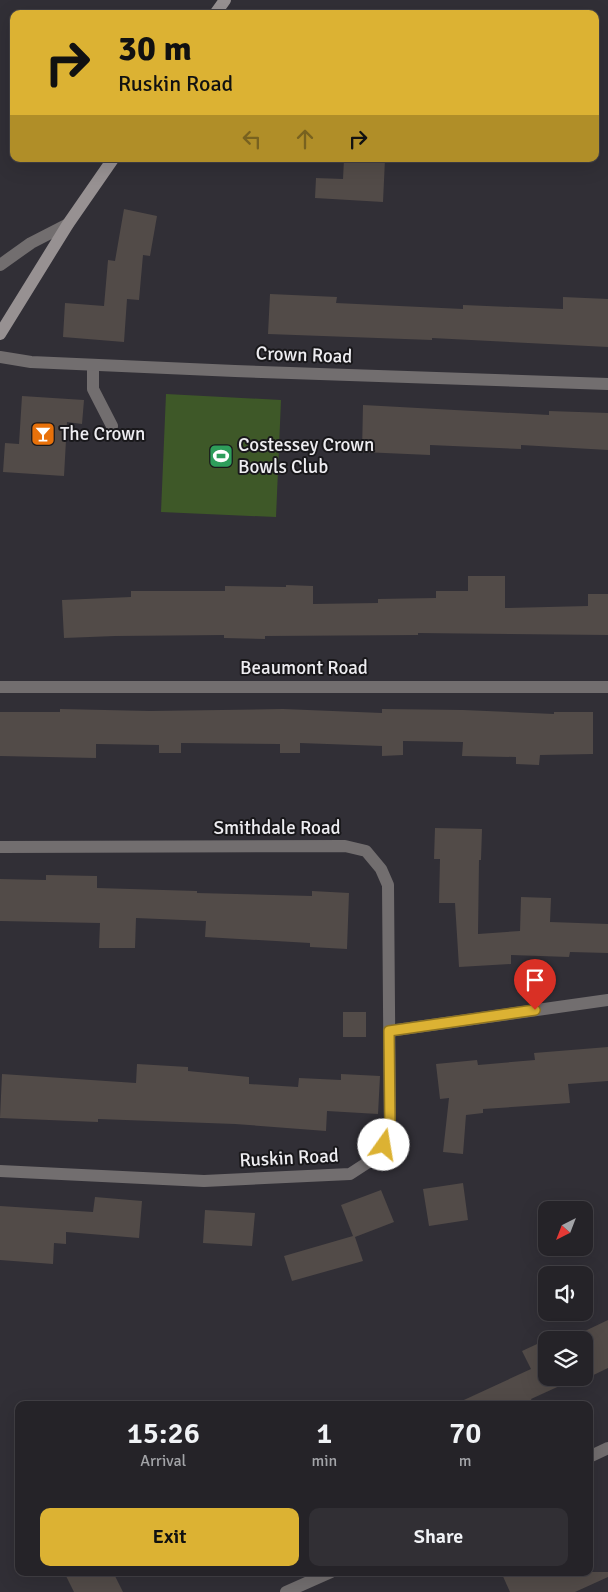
<!DOCTYPE html>
<html lang="en">
<head>
<meta charset="utf-8">
<style>
  body { margin:0; font-family:Signika,sans-serif; background:#312f34; color:#f1f3f6; height:100vh; display:flex; flex-direction:column; font-size:19px; white-space:nowrap }
  * { box-sizing:border-box; margin:0 }
  p { font-size:16px; color:#a3a4a8 }
  .icon { flex:none; width:28px; height:28px; fill:none; stroke:currentColor; stroke-width:2; stroke-linecap:round; stroke-linejoin:round }
  .map { position:relative; flex:1; overflow:hidden }
  .sheet { position:absolute; left:15px; top:1401px; width:578px; height:175px; display:flex; flex-direction:column; background:#252328; border-radius:10px; box-shadow:0 5px 20px #0002,0 0 0 1px #424045 }
  .sheet>* { flex:none }
  .banner { position:absolute; left:10px; top:10px; width:589px; height:152px; border-radius:10px; box-shadow:0 5px 20px #0002,0 0 0 1px #424045; background:#dcb233; color:#111; overflow:hidden }
  .needle { width:32px; rotate:222deg }
  .tools { position:absolute; left:538px; top:1201px; display:grid; gap:10px }
  .tools a { display:grid; place-items:center; width:55px; height:55px; border-radius:10px; background:#252328; box-shadow:0 5px 20px #0002,0 0 0 1px #424045; font-size:25px }
  .pin { position:absolute; display:grid; place-items:center; width:42px; height:42px; color:#fff; margin:-51px -21px; border-radius:50% 50% 50% 0; rotate:-45deg; box-shadow:0 0 5px #0007 }
  .pin .icon { rotate:45deg }
  .me { position:absolute; width:55px; margin:-28px; rotate:13deg; stroke-linejoin:round; filter:drop-shadow(0 0 4px #0008) }
  .turn { display:flex; align-items:center; gap:18px; height:105px; padding:0 25px; font-size:22px }
  .turn .icon { width:65px; height:65px; stroke-width:2.5 }
  .turn b { display:block; font-size:35px; line-height:42px }
  .lanes { display:flex; align-items:center; height:48px; padding:0 25px; background:#0003; justify-content:center; gap:25px; direction:ltr }
  .lanes .off { opacity:.35 }
  .eta { display:flex; justify-content:space-evenly; align-items:center; height:85px; text-align:center }
  .eta b { font-size:30px; font-weight:600; line-height:35px }
  .primary-button { display:flex; gap:10px; margin-top:auto; padding:10px 25px }
  .primary-button a { flex:1; height:58px; border-radius:10px; background:#dcb233; color:#111; font-size:20px; font-weight:600; line-height:58px; text-align:center }
  .primary-button a+a { background:#312f34; color:#f1f3f6 }
  .map>svg:first-child { display:block }
  .green { fill:#3e5828 }
  .building { fill:#524b48 }
  .lines { fill:none; stroke-linecap:round; stroke-linejoin:round }
  .lane { stroke:#726e6f; stroke-width:12 }
  .street { stroke:#726e6f; stroke-width:12 }
  .secondary { stroke:#979192; stroke-width:12 }
  .route-casing { stroke:#8f7421; stroke-width:12 }
  .route { stroke:#dcb233; stroke-width:9 }
  .labels { text-anchor:middle; dominant-baseline:central; stroke-width:4; stroke-linejoin:round; paint-order:stroke }
  .street-label { font-size:19px; fill:#eeedf1; stroke:#19181b }
  .poi-label { font-size:19px; fill:#eeedf1; stroke:#19181b; text-anchor:start }
</style>
</head>
<body>
<div class="map">
<svg width="608" height="1592" viewBox="0 0 608 1592">
  <rect width="100%" height="100%" fill="#312f36"/>
  <path class="green" d="M 166,394 L 281,400 L 276,517 L 161,512 Z"/>
  <path class="building" d="M 344,159 L 385,159 L 383,202 L 315,198 L 316,178 L 343,179 Z
    M 124,209 L 157,216 L 150,256 L 143,255 L 139,300 L 127,299 L 124,342 L 63,337 L 65,303 L 104,306 L 108,260 L 115,261 Z
    M 270,294 L 337,297 L 336,303 L 463,309 L 463,305 L 563,309 L 563,297 L 608,299 L 608,347 L 432,338 L 432,340 L 268,334 Z
    M 22,396 L 84,400 L 82,424 L 67,422 L 64,476 L 3,472 L 5,443 L 19,444 Z
    M 363,405 L 549,415 L 549,411 L 608,413 L 608,450 L 521,445 L 521,449 L 430,445 L 430,455 L 362,452 Z
    M 468,576 L 505,576 L 505,608 L 588,606 L 588,594 L 608,594 L 608,635 L 418,633 L 418,635 L 265,636 L 265,639 L 224,638 L 224,635 L 115,636 L 64,638 L 62,600 L 131,597 L 131,591 L 225,591 L 225,586 L 286,587 L 286,585 L 313,586 L 313,604 L 378,603 L 378,599 L 436,598 L 436,591 L 468,591 Z
    M 60,709 L 150,711 L 283,709 L 382,713 L 382,709 L 463,710 L 554,714 L 554,712 L 593,712 L 593,754 L 540,755 L 539,765 L 516,764 L 516,757 L 462,756 L 463,742 L 403,741 L 403,755 L 382,756 L 382,746 L 300,743 L 300,753 L 280,753 L 280,744 L 181,743 L 181,753 L 159,753 L 159,745 L 96,744 L 96,758 L 0,756 L 0,712 L 60,712 Z
    M 435,828 L 482,829 L 481,860 L 479,860 L 478,934 L 520,931 L 521,897 L 551,898 L 550,922 L 608,924 L 608,953 L 570,952 L 569,957 L 511,955 L 511,964 L 459,967 L 455,903 L 439,903 L 440,859 L 434,859 Z
    M 46,875 L 97,876 L 97,888 L 197,891 L 197,893 L 312,896 L 312,891 L 349,893 L 347,949 L 310,947 L 310,943 L 205,937 L 206,921 L 136,918 L 135,948 L 99,948 L 100,923 L 0,921 L 0,879 L 46,880 Z
    M 343,1012 L 366,1012 L 366,1037 L 343,1037 Z
    M 608,1047 L 608,1081 L 568,1084 L 570,1103 L 483,1109 L 483,1113 L 466,1115 L 463,1154 L 443,1152 L 449,1098 L 440,1099 L 436,1064 L 477,1060 L 478,1065 L 535,1060 L 534,1053 Z
    M 137,1064 L 188,1067 L 188,1071 L 249,1077 L 249,1084 L 298,1087 L 299,1078 L 341,1080 L 341,1074 L 380,1076 L 378,1114 L 327,1111 L 326,1131 L 235,1124 L 98,1119 L 98,1122 L 0,1118 L 2,1074 L 136,1083 Z
    M 463,1183 L 468,1220 L 429,1226 L 423,1189 Z
    M 381,1190 L 394,1222 L 355,1237 L 363,1261 L 292,1281 L 284,1256 L 353,1236 L 341,1205 Z
    M 95,1197 L 142,1201 L 139,1238 L 66,1232 L 66,1244 L 54,1243 L 53,1264 L 0,1260 L 0,1206 L 93,1212 Z
    M 205,1210 L 255,1213 L 252,1246 L 203,1243 Z
    M 608,1320 L 608,1368 L 579,1382 L 578,1378 L 584,1378 L 584,1340 L 566,1340 Z
    M 550,1338 L 551,1340 L 546,1340 L 546,1378 L 577,1378 L 531,1399 L 534,1405 L 453,1405 L 531,1369 L 522,1351 Z
    M 64,1572 L 113,1572 L 123,1592 L 74,1592 Z
    M 501,1572 L 608,1572 L 608,1577 L 575,1592 L 510,1592 Z"/>
  <g class="lines">
    <path class="lane" d="M 0,265 L 31,243 L 68,224
      M 93,365 L 93,389 L 112,426"/>
    <path class="street" d="M 0,357 L 31,362 L 235,371 L 608,384
      M 0,687 L 608,687
      M 0,847 L 345,846 L 366,851 L 381,869 L 388,885 L 390,1127 L 384,1145 L 373,1159 L 350,1174 L 204,1181 L 0,1171
      M 389,1031 L 608,1000
      M 589,1457 L 608,1448
      M 286,1592 L 331,1572"/>
    <path class="secondary" d="M 215,14 L 225,0
      M 0,334 L 68,224 L 113,159"/>
  </g>
  <g class="lines">
    <g class="route-casing">
      <path id="route" d="M 384,1145 L 390,1127 L 389,1031 L 535,1010"/>
    </g>
    <use href="#route" class="route"/>
  </g>
  <defs>
    <g id="bar-square" transform="scale(1.25)"><rect x="-9" y="-9" width="18" height="18" rx="4" fill="#e8710a" stroke="#19181b"/><path d="M-6-5H6L.8 .8V4.5H3.5V6h-7V4.5H-.8V.8Z" fill="#fff"/></g>
    <g id="stadium-square" transform="scale(1.25)"><rect x="-9" y="-9" width="18" height="18" rx="4" fill="#2e9e5b" stroke="#19181b"/><path d="M0-5a6.5 5 0 1 0 0 10a6.5 5 0 1 0 0-10ZM-3.5-1.8h7v3.6h-7Z" fill="#fff"/></g>
  </defs>
  <g fill-rule="evenodd">
    <use href="#bar-square" x="43" y="434"/>
    <use href="#stadium-square" x="221" y="456"/>
  </g>
  <g class="labels">
    <g class="street-label">
      <text transform="translate(304 355) rotate(2)">Crown Road</text>
      <text x="304" y="668">Beaumont Road</text>
      <text x="277" y="828">Smithdale Road</text>
      <text transform="translate(289 1158) rotate(-3)">Ruskin Road</text>
    </g>
    <g class="poi-label">
      <text x="60" y="434">The Crown</text>
      <text x="238" y="445">Costessey Crown<tspan x="238" dy="22">Bowls Club</tspan></text>
    </g>
  </g>
</svg>
<div class="tools">
<a><svg class="needle" viewBox="-14 -14 28 28"><path d="M0-13l5 13h-10z" fill="#e53935"/><path d="M0 13l5-13h-10z" fill="#a3a4a8"/></svg></a>
<a><svg class="icon" aria-label="sound" viewBox="0 0 24 24"><path d="M4 9h4l5-4v14l-5-4H4zM17 9q2 3 0 6"/></svg></a>
<a><svg class="icon" aria-label="layers" viewBox="0 0 24 24"><path d="M12 4l9 5-9 5-9-5zM3 14l9 5 9-5"/></svg></a>
</div>
<div class="pin" style="left:535px;top:1010px;background:#d93025"><svg class="icon" aria-label="arrive" viewBox="0 0 24 24"><path d="M6 21V4h12l-3 4 3 4H6"/></svg></div>
<svg class="me" style="left:384px;top:1145px" viewBox="-20 -20 40 40"><circle r="19" fill="#fff"/><path d="M0-13L10 11 0 6-10 11z" fill="#dcb233"/></svg>
<div class="banner">
<div class="turn"><svg class="icon" aria-label="right" viewBox="0 0 24 24"><path d="M7 20v-9h11M14 6l5 5-5 5"/></svg><div><b>30 m</b>Ruskin Road</div></div>
<div class="lanes"><svg class="icon off" aria-label="left" viewBox="0 0 24 24"><path d="M17 20v-9H6M10 6l-5 5 5 5"/></svg><svg class="icon off" aria-label="ahead" viewBox="0 0 24 24"><path d="M12 20V5M6 11l6-6 6 6"/></svg><svg class="icon" aria-label="right" viewBox="0 0 24 24"><path d="M7 20v-9h11M14 6l5 5-5 5"/></svg></div>
</div>
<section class="sheet">
<div class="eta">
<div><b>15:26</b><p>Arrival</p></div>
<div><b>1</b><p>min</p></div>
<div><b>70</b><p>m</p></div>
</div>
<div class="primary-button"><a>Exit</a><a>Share</a></div>
</section>
</div>
</body>
</html>
